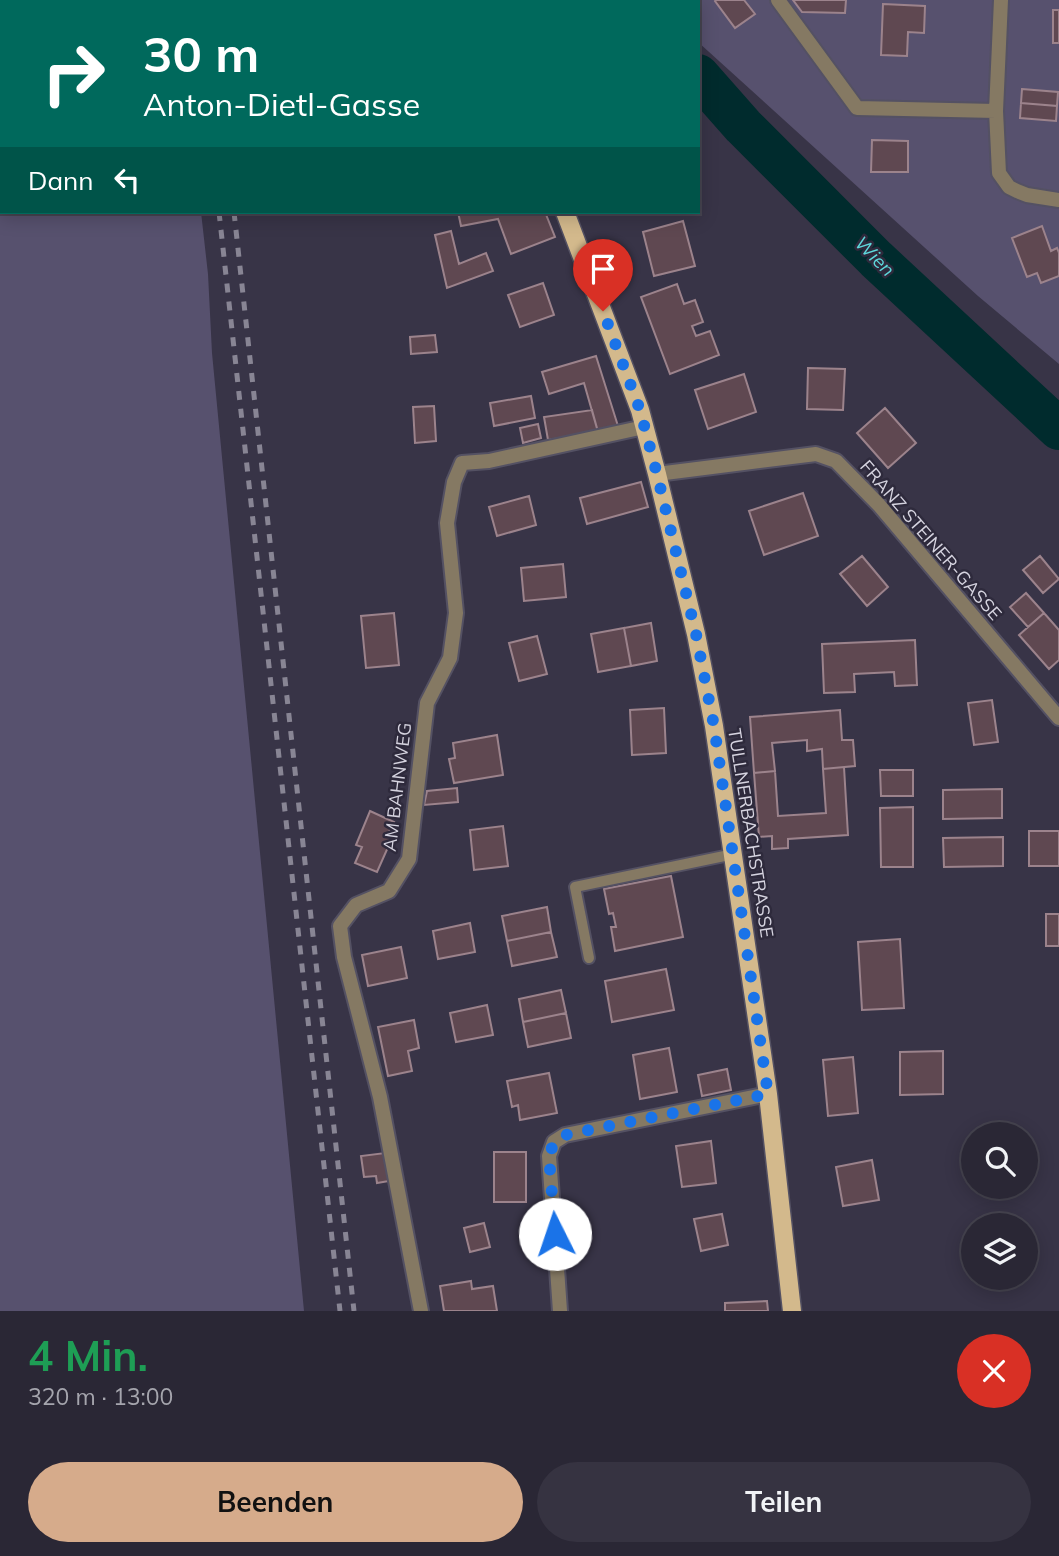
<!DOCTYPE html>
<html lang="de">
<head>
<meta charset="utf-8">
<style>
  body { margin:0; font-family:Mulish,sans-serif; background:#363341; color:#f1f3f6; height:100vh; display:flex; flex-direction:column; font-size:26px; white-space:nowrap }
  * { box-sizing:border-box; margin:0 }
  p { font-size:23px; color:#a5a5ad }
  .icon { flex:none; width:38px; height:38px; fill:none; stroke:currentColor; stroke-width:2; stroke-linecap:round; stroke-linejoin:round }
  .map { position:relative; height:1311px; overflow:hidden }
  .sheet { display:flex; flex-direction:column; background:#2a2735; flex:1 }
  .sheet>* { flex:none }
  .hud { position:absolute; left:0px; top:0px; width:700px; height:214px; box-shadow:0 4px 18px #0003,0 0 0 2px #464450; background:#00695c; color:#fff; overflow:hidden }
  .fabs { position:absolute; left:961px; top:1122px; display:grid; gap:14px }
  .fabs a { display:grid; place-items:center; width:77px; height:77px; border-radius:50%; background:#2a2735; box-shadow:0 4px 18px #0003,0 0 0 2px #464450; font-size:35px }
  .pin { position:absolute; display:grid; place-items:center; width:60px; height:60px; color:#fff; margin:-72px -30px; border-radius:50% 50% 50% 0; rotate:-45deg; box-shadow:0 0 7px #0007 }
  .pin .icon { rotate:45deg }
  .me { position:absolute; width:77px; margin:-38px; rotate:356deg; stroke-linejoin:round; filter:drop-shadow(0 0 5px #0008) }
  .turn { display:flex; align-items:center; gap:24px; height:147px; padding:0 28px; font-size:32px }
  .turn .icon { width:91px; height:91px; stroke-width:2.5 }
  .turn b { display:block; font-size:49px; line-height:60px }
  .then { display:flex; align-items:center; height:66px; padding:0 28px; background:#0003; gap:14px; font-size:26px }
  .round { display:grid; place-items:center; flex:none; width:74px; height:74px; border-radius:37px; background:#363341 }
  .head { display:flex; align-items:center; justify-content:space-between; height:119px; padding:0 28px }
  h1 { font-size:42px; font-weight:700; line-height:52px; color:#1e9e55 }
  .primary-button { display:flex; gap:14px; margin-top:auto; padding:14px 28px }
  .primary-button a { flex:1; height:80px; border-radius:42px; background:#d6ab8b; color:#111; font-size:28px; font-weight:700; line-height:80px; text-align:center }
  .primary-button a+a { background:#363341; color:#f1f3f6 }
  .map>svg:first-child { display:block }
  .green { fill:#57516e }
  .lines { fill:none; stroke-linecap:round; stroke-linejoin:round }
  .river { stroke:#002b2d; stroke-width:42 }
  .building { fill:#5f4851; stroke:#9c838c; stroke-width:2 }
  .lane-casing { stroke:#545163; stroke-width:14 }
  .street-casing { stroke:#545163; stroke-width:18 }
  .primary-casing { stroke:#545163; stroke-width:21 }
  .lane { stroke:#857963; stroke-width:10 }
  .street { stroke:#857963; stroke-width:14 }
  .primary { stroke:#d3b98c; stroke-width:18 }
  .rail { stroke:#888594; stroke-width:5; stroke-dasharray:9 9; stroke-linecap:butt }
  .route { stroke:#1a73e8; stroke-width:12; stroke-dasharray:0 21.6 }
  .labels { text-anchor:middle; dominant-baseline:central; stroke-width:5; stroke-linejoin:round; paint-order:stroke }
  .street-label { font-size:18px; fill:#d6d4e0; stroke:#2e2a3c }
  .water-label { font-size:19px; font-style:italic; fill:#5ed8db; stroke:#2e2a3c }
</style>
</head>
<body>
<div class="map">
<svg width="1059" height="1311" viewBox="0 0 1059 1311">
  <rect width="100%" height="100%" fill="#383447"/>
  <path class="green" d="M 0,0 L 182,0 L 182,2 L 2,2 L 2,212 L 201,212 L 208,274 L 212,353 L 304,1311 L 0,1311 Z
    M 656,0 L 1059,0 L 1059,364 L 978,296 L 698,42 L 698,2 L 658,2 Z"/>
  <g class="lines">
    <path class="river" d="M 627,0 L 629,2
      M 698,75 L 743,126 L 876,259 L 1059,429"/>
  </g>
  <path class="building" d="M 403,0 L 451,0 L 451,2 L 396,2 Z
    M 716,0 L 744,0 L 755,14 L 735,28 L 715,1 Z
    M 793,0 L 846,0 L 845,13 L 802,12 Z
    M 883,4 L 925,6 L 924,33 L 908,32 L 907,56 L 881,55 Z
    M 1053,10 L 1059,10 L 1059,43 L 1053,43 Z
    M 1022,89 L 1058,92 L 1057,106 L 1021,103 Z
    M 1021,103 L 1057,106 L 1056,121 L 1020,118 Z
    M 872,140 L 908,141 L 908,172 L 871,172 Z
    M 458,212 L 545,212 L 555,237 L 511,254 L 498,219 L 461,226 Z
    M 683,221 L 695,266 L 654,276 L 643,232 Z
    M 1042,226 L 1051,251 L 1057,248 L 1059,253 L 1059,276 L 1041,283 L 1037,273 L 1027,277 L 1012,238 Z
    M 451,231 L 459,264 L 486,253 L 493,271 L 447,288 L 435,235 Z
    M 543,283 L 554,315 L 520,327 L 508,295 Z
    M 677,284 L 684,304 L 695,300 L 703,322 L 692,326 L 696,336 L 710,331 L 719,355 L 670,374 L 641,297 Z
    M 435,335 L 437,352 L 411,354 L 410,337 Z
    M 596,356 L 618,426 L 598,432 L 584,383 L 549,394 L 542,372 Z
    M 808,368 L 845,369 L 843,410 L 807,409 Z
    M 744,374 L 756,412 L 708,429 L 695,390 Z
    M 531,396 L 535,418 L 494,426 L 490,403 Z
    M 434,406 L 436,441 L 415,443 L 413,407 Z
    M 885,408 L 916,443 L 888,468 L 857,433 Z
    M 592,410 L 598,432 L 548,440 L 544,417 Z
    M 538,424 L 541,438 L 523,443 L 520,428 Z
    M 641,482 L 648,507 L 587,524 L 580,498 Z
    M 803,493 L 818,536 L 764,555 L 749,511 Z
    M 529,496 L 536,525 L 497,536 L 489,507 Z
    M 862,556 L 888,587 L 867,606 L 840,574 Z
    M 1040,556 L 1059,579 L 1043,593 L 1023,570 Z
    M 563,564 L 566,597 L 524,601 L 521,568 Z
    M 1026,593 L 1044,613 L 1028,627 L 1010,607 Z
    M 394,613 L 399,665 L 366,668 L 361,616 Z
    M 1044,613 L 1059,630 L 1059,660 L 1049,669 L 1019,635 Z
    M 651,623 L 657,661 L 631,666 L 624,628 Z
    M 624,628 L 631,666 L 598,672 L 591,634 Z
    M 537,636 L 547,674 L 519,681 L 509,643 Z
    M 915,640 L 917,685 L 895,686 L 894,672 L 854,674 L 855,692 L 824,693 L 822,644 Z
    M 992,700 L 998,742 L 974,745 L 968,703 Z
    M 664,708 L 666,753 L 632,755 L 630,710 Z
    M 840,710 L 842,740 L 853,740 L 855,766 L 823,769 L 822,749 L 807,751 L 807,740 L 772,743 L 775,771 L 754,773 L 750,717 Z
    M 497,735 L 503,775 L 454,783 L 449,759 L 455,758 L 453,743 Z
    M 844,767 L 848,835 L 788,839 L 788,848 L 772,849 L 772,836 L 759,837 L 754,773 L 775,771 L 778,816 L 826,813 L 823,769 Z
    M 880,770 L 913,770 L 913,796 L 881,796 Z
    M 457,788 L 458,802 L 424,805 L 427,791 Z
    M 1002,789 L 1002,818 L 943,819 L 943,790 Z
    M 913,807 L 913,867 L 881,867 L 880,808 Z
    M 370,811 L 394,822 L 388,834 L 393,836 L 377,872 L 355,863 L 362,847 L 356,845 Z
    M 503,826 L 508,866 L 474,870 L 470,830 Z
    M 1029,831 L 1059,831 L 1059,866 L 1029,866 Z
    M 1003,837 L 1003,866 L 944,867 L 943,838 Z
    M 671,876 L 683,937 L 615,951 L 611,927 L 616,927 L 613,913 L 609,914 L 604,889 Z
    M 547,907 L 551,932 L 507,941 L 502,916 Z
    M 1046,914 L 1059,914 L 1059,946 L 1046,946 Z
    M 470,923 L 475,952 L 438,959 L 433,931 Z
    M 551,932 L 557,957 L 512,966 L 507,941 Z
    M 900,939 L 904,1008 L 862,1010 L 858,942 Z
    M 401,947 L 407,978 L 368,986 L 362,955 Z
    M 666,969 L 674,1010 L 612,1022 L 605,981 Z
    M 561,990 L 566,1013 L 523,1022 L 519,999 Z
    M 487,1005 L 493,1035 L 456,1042 L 450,1013 Z
    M 566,1013 L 571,1038 L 528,1047 L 523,1022 Z
    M 414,1020 L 419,1048 L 408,1051 L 412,1071 L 388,1076 L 378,1027 Z
    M 669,1048 L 677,1092 L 640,1099 L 633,1055 Z
    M 943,1051 L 943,1094 L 900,1095 L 900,1052 Z
    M 853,1057 L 858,1113 L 828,1116 L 823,1060 Z
    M 727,1069 L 731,1090 L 702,1096 L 698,1075 Z
    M 549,1073 L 557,1113 L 520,1120 L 518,1105 L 512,1107 L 507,1081 Z
    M 711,1141 L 716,1183 L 682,1187 L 676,1146 Z
    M 494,1152 L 526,1152 L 526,1202 L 494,1202 Z
    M 385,1153 L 389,1181 L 377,1183 L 376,1176 L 364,1177 L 361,1156 Z
    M 872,1160 L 879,1200 L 843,1206 L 836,1167 Z
    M 722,1214 L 728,1245 L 701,1251 L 694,1219 Z
    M 484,1223 L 490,1247 L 470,1252 L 464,1228 Z
    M 471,1281 L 472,1289 L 493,1286 L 497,1311 L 444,1311 L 440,1286 Z
    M 767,1301 L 768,1311 L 725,1311 L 725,1303 Z"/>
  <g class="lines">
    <g class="lane-casing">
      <path id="lane" d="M 589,958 L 575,887 L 734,854"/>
    </g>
    <g class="street-casing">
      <path id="street" d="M 778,0 L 857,108 L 996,111
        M 1001,0 L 996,111 L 999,173 L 1009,187 L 1017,191 L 1027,195 L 1059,200
        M 657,474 L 816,454 L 836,461 L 879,505 L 1059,718
        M 421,1311 L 380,1097 L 344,957 L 340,926 L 356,905 L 389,891 L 409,859 L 427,703 L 450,658 L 456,613 L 447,523 L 454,482 L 462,463 L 489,461 L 644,427
        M 560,1311 L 549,1156 L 554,1142 L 565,1135 L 768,1094"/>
    </g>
    <g class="primary-casing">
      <path id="primary" d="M 486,0 L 487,2
        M 565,212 L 640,410 L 657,474 L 696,634 L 714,726 L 768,1094 L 792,1311"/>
    </g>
    <use href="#lane" class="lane"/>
    <use href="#street" class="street"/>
    <use href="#primary" class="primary"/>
    <path class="rail" d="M 201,0 L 201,2
      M 214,0 L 214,2
      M 219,212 L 340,1311
      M 234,212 L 354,1311"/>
  </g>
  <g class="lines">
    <path class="route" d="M 555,1234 L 549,1156 L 554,1142 L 565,1135 L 768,1094 L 714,726 L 696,634 L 657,474 L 640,410 L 603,311"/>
  </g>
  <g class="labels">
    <g class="street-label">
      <text transform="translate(931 540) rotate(49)">FRANZ STEINER-GASSE</text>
      <text transform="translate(397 787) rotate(-83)">AM BAHNWEG</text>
      <text transform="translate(751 833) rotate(81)">TULLNERBACHSTRASSE</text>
    </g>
    <g class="water-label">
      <text transform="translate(875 256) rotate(45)">Wien</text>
    </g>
  </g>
</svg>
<div class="fabs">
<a><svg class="icon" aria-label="search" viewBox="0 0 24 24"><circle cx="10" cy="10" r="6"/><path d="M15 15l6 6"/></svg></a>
<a><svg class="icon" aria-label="layers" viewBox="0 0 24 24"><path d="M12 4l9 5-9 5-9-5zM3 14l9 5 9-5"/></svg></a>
</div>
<div class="pin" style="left:603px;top:311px;background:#d93025"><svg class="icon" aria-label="arrive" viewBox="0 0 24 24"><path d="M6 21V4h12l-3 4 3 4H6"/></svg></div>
<svg class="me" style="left:555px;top:1234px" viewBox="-20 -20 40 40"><circle r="19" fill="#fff"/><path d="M0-13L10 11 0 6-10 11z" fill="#1a73e8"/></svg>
<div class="hud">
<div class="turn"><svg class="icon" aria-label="right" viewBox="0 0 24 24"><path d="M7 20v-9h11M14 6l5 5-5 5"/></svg><div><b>30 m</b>Anton-Dietl-Gasse</div></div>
<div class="then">Dann<svg class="icon" aria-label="left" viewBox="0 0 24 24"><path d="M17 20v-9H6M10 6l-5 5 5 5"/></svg></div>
</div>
</div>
<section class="sheet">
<div class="head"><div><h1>4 Min.</h1><p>320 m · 13:00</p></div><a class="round" style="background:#d93025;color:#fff"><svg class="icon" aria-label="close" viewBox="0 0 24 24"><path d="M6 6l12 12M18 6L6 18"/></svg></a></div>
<div class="primary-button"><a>Beenden</a><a>Teilen</a></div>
</section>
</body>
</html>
